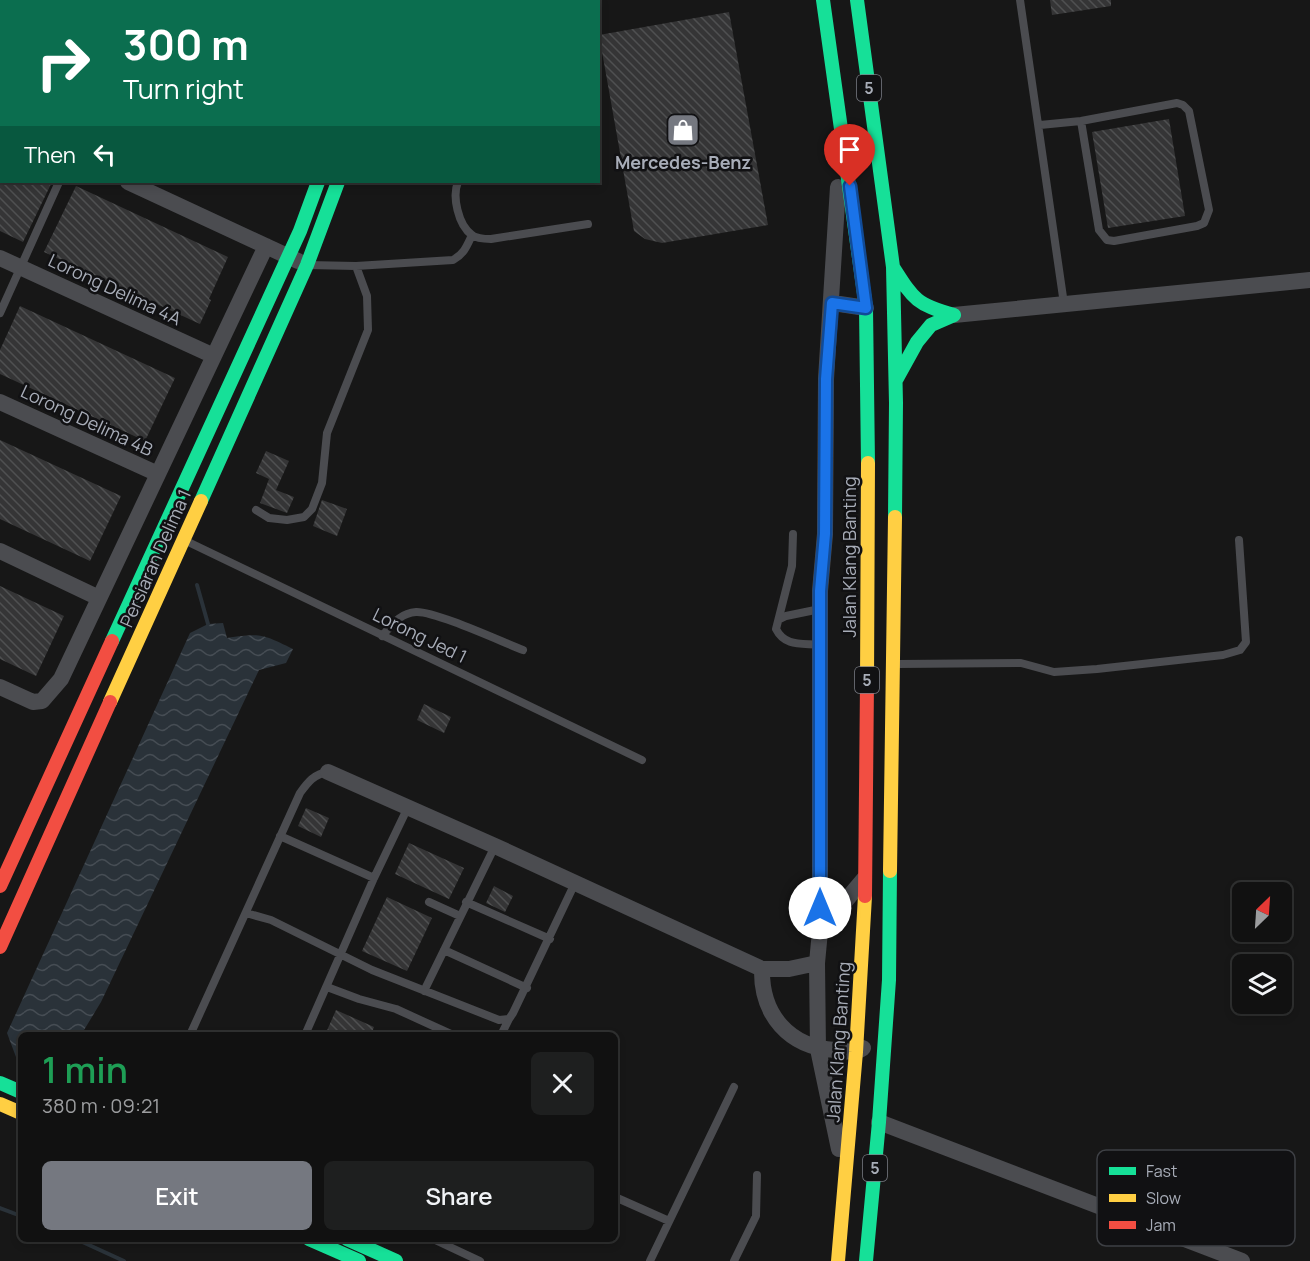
<!DOCTYPE html>
<html lang="en">
<head>
<meta charset="utf-8">
<style>
  body { margin:0; font-family:Manrope,sans-serif; background:#1e1f1f; color:#f1f3f6; height:100vh; display:flex; flex-direction:column; font-size:22px; white-space:nowrap }
  * { box-sizing:border-box; margin:0 }
  p { font-size:20px; color:#9c9d9f }
  .icon { flex:none; width:33px; height:33px; fill:none; stroke:currentColor; stroke-width:2; stroke-linecap:round; stroke-linejoin:round }
  .map { position:relative; flex:1; overflow:hidden }
  .side { position:absolute; left:18px; top:1032px; width:600px; height:210px; display:flex; flex-direction:column; background:#111; border-radius:9px; box-shadow:0 3px 9px #0003,0 0 0 2px #303131 }
  .side>* { flex:none }
  .guide { position:absolute; left:0px; top:0px; width:600px; height:183px; box-shadow:0 3px 9px #0003,0 0 0 2px #303131; background:#0b6e4f; color:#fff; overflow:hidden }
  .needle { width:39px; rotate:25deg }
  .controls { position:absolute; left:1232px; top:882px; display:grid; gap:12px }
  .controls a { display:grid; place-items:center; width:60px; height:60px; border-radius:9px; background:#111; box-shadow:0 3px 9px #0003,0 0 0 2px #303131; font-size:30px }
  .pin { position:absolute; display:grid; place-items:center; width:51px; height:51px; color:#fff; margin:-62px -26px; border-radius:50% 50% 50% 0; rotate:-45deg; box-shadow:0 0 6px #0007 }
  .pin .icon { rotate:45deg }
  .me { position:absolute; width:66px; margin:-33px; rotate:0deg; stroke-linejoin:round; filter:drop-shadow(0 0 4px #0008) }
  .turn { display:flex; align-items:center; gap:21px; height:126px; padding:0 24px; font-size:27px }
  .turn .icon { width:78px; height:78px; stroke-width:2.5 }
  .turn b { display:block; font-size:42px; line-height:51px }
  .then { display:flex; align-items:center; height:57px; padding:0 24px; background:#0003; gap:12px; font-size:22px }
  .round { display:grid; place-items:center; flex:none; width:63px; height:63px; border-radius:9px; background:#1e1f1f }
  .overview { display:flex; align-items:center; justify-content:space-between; height:102px; padding:0 24px }
  h1 { font-size:36px; font-weight:600; line-height:45px; color:#1e9e55 }
  .button { display:flex; gap:12px; margin-top:auto; padding:12px 24px }
  .button a { flex:1; height:69px; border-radius:9px; background:#757880; color:#fff; font-size:24px; font-weight:600; line-height:69px; text-align:center }
  .button a+a { background:#1e1f1f; color:#f1f3f6 }
  .map>svg:first-child { display:block }
  .water { fill:url(#water-waves) }
  .lines { fill:none; stroke-linecap:round; stroke-linejoin:round }
  .stream { stroke:#2a3239; stroke-width:4 }
  .building { fill:url(#building-back-hatch) }
  .lane { stroke:#4b4c50; stroke-width:8 }
  .street { stroke:#4b4c50; stroke-width:16 }
  .fast { stroke:#16e098; stroke-width:14 }
  .slow { stroke:#ffcf43; stroke-width:14 }
  .jam { stroke:#f24e42; stroke-width:14 }
  .route-casing { stroke:#114b97; stroke-width:15 }
  .route { stroke:#1a73e8; stroke-width:10 }
  .labels { text-anchor:middle; dominant-baseline:central; stroke-width:5; stroke-linejoin:round; paint-order:stroke }
  .shield { fill:#111113; stroke:#7b7e86; stroke-width:1.5 }
  .shield-label { font-size:16px; font-weight:bold; fill:#a8adb8 }
  .poi-label { font-size:18px; font-weight:bold; fill:#a8adb8; stroke:#111113 }
  .street-label { font-size:18px; fill:#a8adb8; stroke:#111113 }
  .key { fill:#111113; stroke:#3e4045; stroke-width:1.5 }
  .key-label { font-size:16px; fill:#a8adb8 }
</style>
</head>
<body>
<div class="map">
<svg width="1310" height="1261" viewBox="0 0 1310 1261">
  <defs>
    <pattern id="water-waves" width="16" height="10" patternUnits="userSpaceOnUse" patternTransform="scale(1.5)"><rect width="16" height="10" fill="#2a3239"/><path d="M0 5q4-4 8 0t8 0" fill="none" stroke="#464d54"/></pattern>
    <pattern id="building-back-hatch" width="6" height="6" patternUnits="userSpaceOnUse" patternTransform="scale(1.5)"><rect width="6" height="6" fill="#353536"/><path d="M-1 5l2 2M0 0l6 6M5-1l2 2" fill="none" stroke="#4f5051"/></pattern>
  </defs>
  <rect width="100%" height="100%" fill="#171717"/>
  <path class="water" d="M 223,623 L 227,638 C 261,633 262,634 293,649 L 286,663 L 259,670 L 101,1002 L 81,1035 L 21,1035 L 21,1058 L 16,1057 L 7,1033 L 190,633 L 208,624 Z"/>
  <g class="lines">
    <path class="stream" d="M 197,585 L 208,624
      M 0,1208 L 21,1216
      M 76,1239 L 124,1261"/>
  </g>
  <path class="building" d="M 1050,0 L 1111,0 L 1111,6 L 1052,15 Z
    M 729,12 L 768,225 L 662,243 L 645,239 L 634,231 L 599,35 Z
    M 1169,119 L 1185,216 L 1108,228 L 1092,132 Z
    M 0,182 L 52,182 L 23,242 L 0,231 Z
    M 76,186 L 228,257 L 209,299 L 211,300 L 200,324 L 44,252 Z
    M 20,306 L 175,378 L 145,441 L 0,374 L 0,350 Z
    M 0,440 L 121,496 L 90,561 L 0,519 Z
    M 266,451 L 289,461 L 276,490 L 294,497 L 287,513 L 260,503 L 269,479 L 256,473 Z
    M 322,500 L 347,509 L 337,536 L 313,526 Z
    M 0,586 L 64,616 L 36,676 L 0,659 Z
    M 424,704 L 451,717 L 444,733 L 417,720 Z
    M 306,808 L 329,818 L 321,837 L 298,826 Z
    M 409,843 L 464,868 L 449,899 L 395,874 Z
    M 494,886 L 513,896 L 505,912 L 486,903 Z
    M 387,897 L 432,918 L 407,971 L 362,951 Z
    M 336,1010 L 374,1027 L 371,1035 L 325,1035 Z"/>
  <g class="lines">
    <path class="lane" d="M 540,0 L 540,2
      M 1020,0 L 1064,304
      M 1040,125 L 1081,121 L 1177,103 L 1183,105 L 1189,111 L 1209,210 L 1204,223 L 1197,226 L 1114,241 L 1107,240 L 1099,230 L 1081,121
      M 458,182 C 452,196 458,225 472,235 C 477,239 485,239 491,239 L 588,224
      M 308,265 L 356,266 L 453,260 C 464,254 467,246 472,235
      M 0,313 L 59,182
      M 256,510 L 269,518 L 287,520 L 304,517 L 312,509 L 322,483 L 327,433 L 368,330 L 367,296 L 356,266
      M 793,534 L 792,566 L 776,629 C 785,647 802,643 820,645
      M 184,540 L 642,760
      M 780,619 L 786,616 L 820,609
      M 382,636 C 392,625 400,613 416,612 C 435,611 502,642 523,650
      M 898,664 L 1021,663 L 1054,672 L 1097,669 L 1223,655 L 1240,650 L 1246,642 L 1239,540
      M 280,836 L 374,878
      M 429,902 L 460,916
      M 466,902 L 550,939
      M 246,913 L 271,920 L 372,970 L 499,1020 L 509,1019 L 513,1013 L 575,883
      M 444,950 L 527,988
      M 327,987 L 359,999 L 396,1009 L 453,1035
      M 424,991 L 495,846
      M 190,1035 L 300,793 C 308,782 314,774 328,772
      M 305,1035 L 374,878 L 408,807
      M 501,1035 L 509,1019
      M 615,1197 L 669,1221
      M 433,1239 L 480,1261
      M 650,1261 L 734,1087
      M 734,1261 L 756,1216 L 757,1175"/>
    <path class="street" d="M 0,122 L 2,123
      M 128,182 L 298,261
      M 838,187 L 826,379 L 825,534 L 820,591 L 820,931 L 817,963 L 818,1049 L 839,1149
      M 0,258 L 214,356
      M 833,303 L 866,308
      M 954,315 L 1310,280
      M 0,402 L 158,474
      M 0,551 L 99,598
      M 0,687 L 33,702 L 42,701 L 61,679 L 266,246
      M 328,772 L 495,846 L 762,969 L 789,969 L 817,963
      M 820,931 L 864,879
      M 762,969 C 761,1015 789,1047 835,1050 C 846,1051 854,1054 863,1048
      M 879,1122 L 1242,1261"/>
    <path class="fast" d="M 823,0 L 866,308 L 868,463
      M 857,0 L 893,267 L 896,403 L 895,517
      M 893,267 C 914,300 916,304 954,315
      M 896,380 L 917,342 L 931,325 L 954,315
      M 201,501 L 307,265 L 338,182
      M 112,641 L 300,231 L 318,182
      M 0,1083 L 21,1092
      M 309,1239 L 359,1261
      M 347,1239 L 396,1261
      M 866,1261 L 879,1122 L 889,980 L 890,871"/>
    <path class="slow" d="M 867,683 L 868,463
      M 110,702 L 201,501
      M 890,871 L 895,517
      M 0,1104 L 21,1113
      M 838,1261 L 856,1052 L 865,896"/>
    <path class="jam" d="M 328,0 L 340,0
      M 0,886 L 112,641
      M 865,896 L 867,683
      M 0,947 L 110,702"/>
  </g>
  <g class="lines">
    <g class="route-casing">
      <path id="route" d="M 820,908 L 820,591 L 825,534 L 826,379 L 832,303 L 866,308 L 850,186"/>
    </g>
    <use href="#route" class="route"/>
  </g>
  <defs>
    <g id="shop-square" transform="scale(1.725)"><rect x="-9" y="-9" width="18" height="18" rx="4" fill="#757880" stroke="#111113"/><path d="M-5-2.5h2.3a2.7 3.5 0 0 1 5.4 0H5L5.5 6h-11ZM-1.5-2.5h3a1.5 2.3 0 0 0-3 0Z" fill="#fff"/></g>
  </defs>
  <g fill-rule="evenodd">
    <use href="#shop-square" x="683" y="130"/>
  </g>
  <g class="labels">
    <g class="shield">
      <rect x="857" y="75" width="24" height="26" rx="4.5"/>
      <rect x="855" y="667" width="24" height="26" rx="4.5"/>
      <rect x="863" y="1155" width="24" height="26" rx="4.5"/>
    </g>
    <g class="shield-label">
      <text x="869" y="88">5</text>
      <text x="867" y="680">5</text>
      <text x="875" y="1168">5</text>
    </g>
    <g class="poi-label">
      <text x="683" y="162">Mercedes-Benz</text>
    </g>
    <g class="street-label">
      <text transform="translate(115 289) rotate(25)">Lorong Delima 4A</text>
      <text transform="translate(87 420) rotate(25)">Lorong Delima 4B</text>
      <text transform="translate(849 557) rotate(-90)">Jalan Klang Banting</text>
      <text transform="translate(155 558) rotate(-66)">Persiaran Delima 1</text>
      <text transform="translate(420 635) rotate(26)">Lorong Jed 1</text>
      <text transform="translate(838 1042) rotate(-86)">Jalan Klang Banting</text>
    </g>
  </g>
  <rect x="1097" y="1150" width="198" height="96" rx="9" class="key"/>
  <rect x="1109" y="1167" width="27" height="8" fill="#16e098"/>
  <rect x="1109" y="1194" width="27" height="8" fill="#ffcf43"/>
  <rect x="1109" y="1221" width="27" height="8" fill="#f24e42"/>
  <g class="key-label">
    <text x="1146" y="1177">Fast</text>
    <text x="1146" y="1204">Slow</text>
    <text x="1146" y="1231">Jam</text>
  </g>
</svg>
<div class="controls">
<a><svg class="needle" viewBox="-14 -14 28 28"><path d="M0-13l5 13h-10z" fill="#e53935"/><path d="M0 13l5-13h-10z" fill="#9c9d9f"/></svg></a>
<a><svg class="icon" aria-label="layers" viewBox="0 0 24 24"><path d="M12 4l9 5-9 5-9-5zM3 14l9 5 9-5"/></svg></a>
</div>
<div class="pin" style="left:850px;top:186px;background:#d93025"><svg class="icon" aria-label="arrive" viewBox="0 0 24 24"><path d="M6 21V4h12l-3 4 3 4H6"/></svg></div>
<svg class="me" style="left:820px;top:908px" viewBox="-20 -20 40 40"><circle r="19" fill="#fff"/><path d="M0-13L10 11 0 6-10 11z" fill="#1a73e8"/></svg>
<div class="guide">
<div class="turn"><svg class="icon" aria-label="right" viewBox="0 0 24 24"><path d="M7 20v-9h11M14 6l5 5-5 5"/></svg><div><b>300 m</b>Turn right</div></div>
<div class="then">Then<svg class="icon" aria-label="left" viewBox="0 0 24 24"><path d="M17 20v-9H6M10 6l-5 5 5 5"/></svg></div>
</div>
<section class="side">
<div class="overview"><div><h1>1 min</h1><p>380 m · 09:21</p></div><a class="round"><svg class="icon" aria-label="close" viewBox="0 0 24 24"><path d="M6 6l12 12M18 6L6 18"/></svg></a></div>
<div class="button"><a>Exit</a><a>Share</a></div>
</section>
</div>
</body>
</html>
